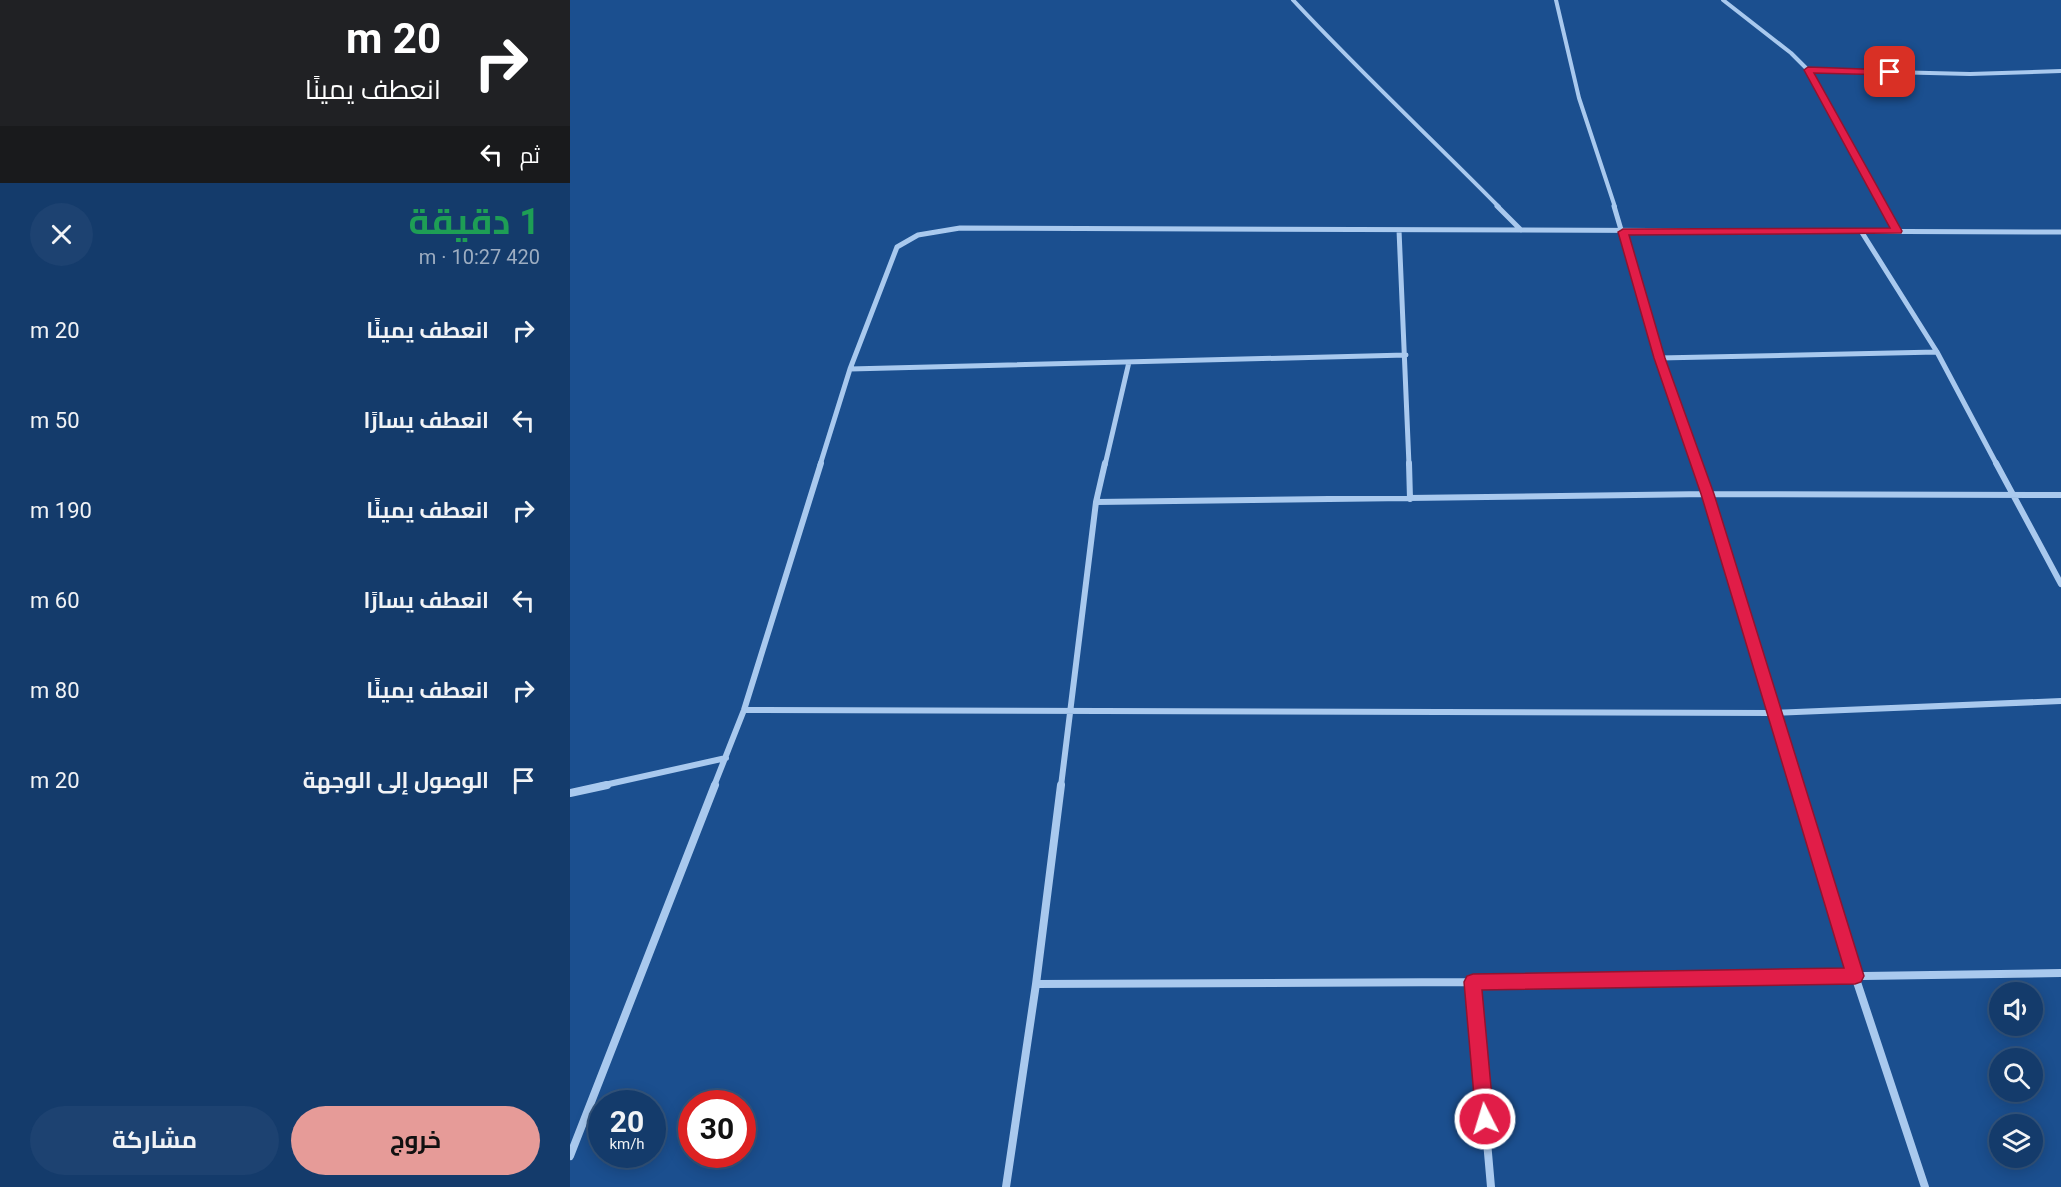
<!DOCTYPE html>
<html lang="ar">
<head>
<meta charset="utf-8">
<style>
  body { margin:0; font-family:Roboto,Cairo,sans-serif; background:#1d4271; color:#f1f3f6; direction:rtl; height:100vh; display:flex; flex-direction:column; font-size:22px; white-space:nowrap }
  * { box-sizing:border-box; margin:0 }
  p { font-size:20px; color:#9dadc1 }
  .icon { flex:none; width:33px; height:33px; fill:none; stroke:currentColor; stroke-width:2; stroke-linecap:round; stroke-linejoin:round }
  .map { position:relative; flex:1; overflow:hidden; direction:ltr }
  .drawer { display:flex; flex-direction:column; background:#143b6b; width:570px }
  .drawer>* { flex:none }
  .guide { background:#202124; color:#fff; overflow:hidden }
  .tools { position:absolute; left:1419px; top:982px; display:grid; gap:12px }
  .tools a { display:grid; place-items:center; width:54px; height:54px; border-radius:50%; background:#143b6b; box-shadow:0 3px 15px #0003,0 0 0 2px #33557e; font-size:30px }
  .speed { position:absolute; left:18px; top:1090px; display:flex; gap:12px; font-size:30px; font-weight:700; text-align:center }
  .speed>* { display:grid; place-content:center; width:78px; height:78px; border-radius:50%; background:#143b6b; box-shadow:0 3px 15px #0003,0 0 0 2px #33557e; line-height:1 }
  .speed small { font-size:15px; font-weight:400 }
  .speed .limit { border:9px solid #d22; background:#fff; color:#111 }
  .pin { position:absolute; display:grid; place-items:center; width:51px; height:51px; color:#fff; margin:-26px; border-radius:12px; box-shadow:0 3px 9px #0006 }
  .me { position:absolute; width:66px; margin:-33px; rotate:355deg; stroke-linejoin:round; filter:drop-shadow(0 0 4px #0008) }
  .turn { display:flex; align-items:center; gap:21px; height:126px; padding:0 30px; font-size:27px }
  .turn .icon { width:78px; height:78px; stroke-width:2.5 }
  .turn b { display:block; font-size:42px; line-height:51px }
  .then { display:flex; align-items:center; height:57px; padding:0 30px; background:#0003; gap:12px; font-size:22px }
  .round { display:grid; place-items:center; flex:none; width:63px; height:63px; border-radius:32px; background:#1d4271 }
  .overview { display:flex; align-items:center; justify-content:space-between; height:102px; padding:0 30px }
  h1 { font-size:36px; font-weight:700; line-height:45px; color:#1e9e55 }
  .cta { display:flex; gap:12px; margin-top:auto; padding:12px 30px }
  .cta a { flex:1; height:69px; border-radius:36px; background:#e69b98; color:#111; font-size:24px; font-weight:700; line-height:69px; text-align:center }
  .cta a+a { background:#1d4271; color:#f1f3f6 }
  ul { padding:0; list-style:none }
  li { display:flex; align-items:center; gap:18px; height:90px; padding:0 30px }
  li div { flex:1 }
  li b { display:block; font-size:22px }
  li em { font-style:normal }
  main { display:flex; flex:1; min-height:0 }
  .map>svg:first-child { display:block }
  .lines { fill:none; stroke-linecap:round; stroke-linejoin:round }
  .street-far3 { stroke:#a9c9ee; stroke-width:4 }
  .street-far2 { stroke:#a9c9ee; stroke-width:5 }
  .street-far1 { stroke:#a9c9ee; stroke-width:6 }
  .street { stroke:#a9c9ee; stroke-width:8 }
  .route { fill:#e11d48; stroke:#92132f; stroke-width:1.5 }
</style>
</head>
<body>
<main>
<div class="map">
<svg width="1491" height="1187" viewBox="0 0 1491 1187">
  <rect width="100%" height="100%" fill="#1b4f8f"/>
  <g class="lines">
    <path class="street-far3" d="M 723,0 C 789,71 860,137 929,207
      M 986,0 L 1009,98 L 1045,207
      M 1153,0 L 1221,53 L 1238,70 L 1314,207
      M 1238,70 L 1400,74 L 1491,71"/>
    <path class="street-far2" d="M 927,206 L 951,230
      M 1044,206 L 1089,358 L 1127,465
      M 1313,206 L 1327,231
      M 829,230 L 839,465
      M 1291,231 L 1367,352 L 1427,465
      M 1089,358 L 1367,352
      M 280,369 L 836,355
      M 250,465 L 280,369 L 327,247 L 348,235 L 390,228 L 1491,232
      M 535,465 L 559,362"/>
    <path class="street-far1" d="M 839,463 L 840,499
      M 1127,463 L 1227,786
      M 1426,463 L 1491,584
      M 526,502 L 1138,494 L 1491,495
      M 174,710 L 1203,713 L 1491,701
      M 30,786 L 156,758
      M 144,786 L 174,710 L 251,463
      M 491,786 L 526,502 L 535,463"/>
    <path class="street" d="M 1227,785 L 1285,976 L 1355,1187
      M 0,793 L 37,785
      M 903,982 L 921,1187
      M 466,984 L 903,982 L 1491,973
      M 0,1156 L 145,785
      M 436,1187 L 466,984 L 491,785"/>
  </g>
  <path class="route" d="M 1238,67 L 1320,70 L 1324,72 L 1320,75 L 1244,73 L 1332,231 L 1331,233 L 1059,235 L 1095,358 L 1144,494 L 1294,976 L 1291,982 L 1285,984 L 912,990 L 924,1119 L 921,1125 L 915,1128 L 908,1125 L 906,1119 L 894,982 L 897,976 L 903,974 L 1274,968 L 1131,494 L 1084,358 L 1048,232 L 1053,229 L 1320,228 L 1234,70 Z"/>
</svg>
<div class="tools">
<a><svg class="icon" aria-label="sound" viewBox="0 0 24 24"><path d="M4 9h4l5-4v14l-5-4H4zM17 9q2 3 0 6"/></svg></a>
<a><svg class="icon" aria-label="search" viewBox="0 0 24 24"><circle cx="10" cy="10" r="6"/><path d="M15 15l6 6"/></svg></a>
<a><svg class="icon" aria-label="layers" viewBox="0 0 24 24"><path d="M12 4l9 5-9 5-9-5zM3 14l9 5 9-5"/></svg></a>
</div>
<div class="speed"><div>20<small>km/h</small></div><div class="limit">30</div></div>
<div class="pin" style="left:1320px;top:72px;background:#d93025"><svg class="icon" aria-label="arrive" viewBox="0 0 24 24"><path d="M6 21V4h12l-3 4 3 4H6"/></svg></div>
<svg class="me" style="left:915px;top:1119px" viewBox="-20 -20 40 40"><circle r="17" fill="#e11d48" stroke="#fff" stroke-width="3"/><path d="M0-11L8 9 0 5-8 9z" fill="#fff"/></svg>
</div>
<section class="drawer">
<div class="guide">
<div class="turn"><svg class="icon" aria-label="right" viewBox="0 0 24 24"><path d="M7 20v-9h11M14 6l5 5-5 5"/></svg><div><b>20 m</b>انعطف يمينًا</div></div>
<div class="then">ثم<svg class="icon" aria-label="left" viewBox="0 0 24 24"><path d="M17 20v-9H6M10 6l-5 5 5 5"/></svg></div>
</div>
<div class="overview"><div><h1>1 دقيقة</h1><p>420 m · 10:27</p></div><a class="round"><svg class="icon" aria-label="close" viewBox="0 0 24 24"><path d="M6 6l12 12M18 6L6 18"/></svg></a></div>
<ul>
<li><svg class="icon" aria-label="right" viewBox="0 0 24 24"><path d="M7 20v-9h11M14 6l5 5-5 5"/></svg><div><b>انعطف يمينًا</b></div><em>20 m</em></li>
<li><svg class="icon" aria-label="left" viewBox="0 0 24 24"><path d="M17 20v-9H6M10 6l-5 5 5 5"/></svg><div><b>انعطف يسارًا</b></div><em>50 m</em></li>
<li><svg class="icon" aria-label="right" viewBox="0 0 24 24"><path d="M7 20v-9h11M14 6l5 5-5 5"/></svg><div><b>انعطف يمينًا</b></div><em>190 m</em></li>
<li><svg class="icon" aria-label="left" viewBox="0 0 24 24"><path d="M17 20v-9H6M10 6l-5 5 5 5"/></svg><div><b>انعطف يسارًا</b></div><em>60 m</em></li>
<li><svg class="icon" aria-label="right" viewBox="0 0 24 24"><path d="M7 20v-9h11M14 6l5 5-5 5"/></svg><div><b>انعطف يمينًا</b></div><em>80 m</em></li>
<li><svg class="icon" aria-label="arrive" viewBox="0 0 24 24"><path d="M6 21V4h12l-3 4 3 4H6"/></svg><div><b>الوصول إلى الوجهة</b></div><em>20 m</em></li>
</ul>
<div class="cta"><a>خروج</a><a>مشاركة</a></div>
</section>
</main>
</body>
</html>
